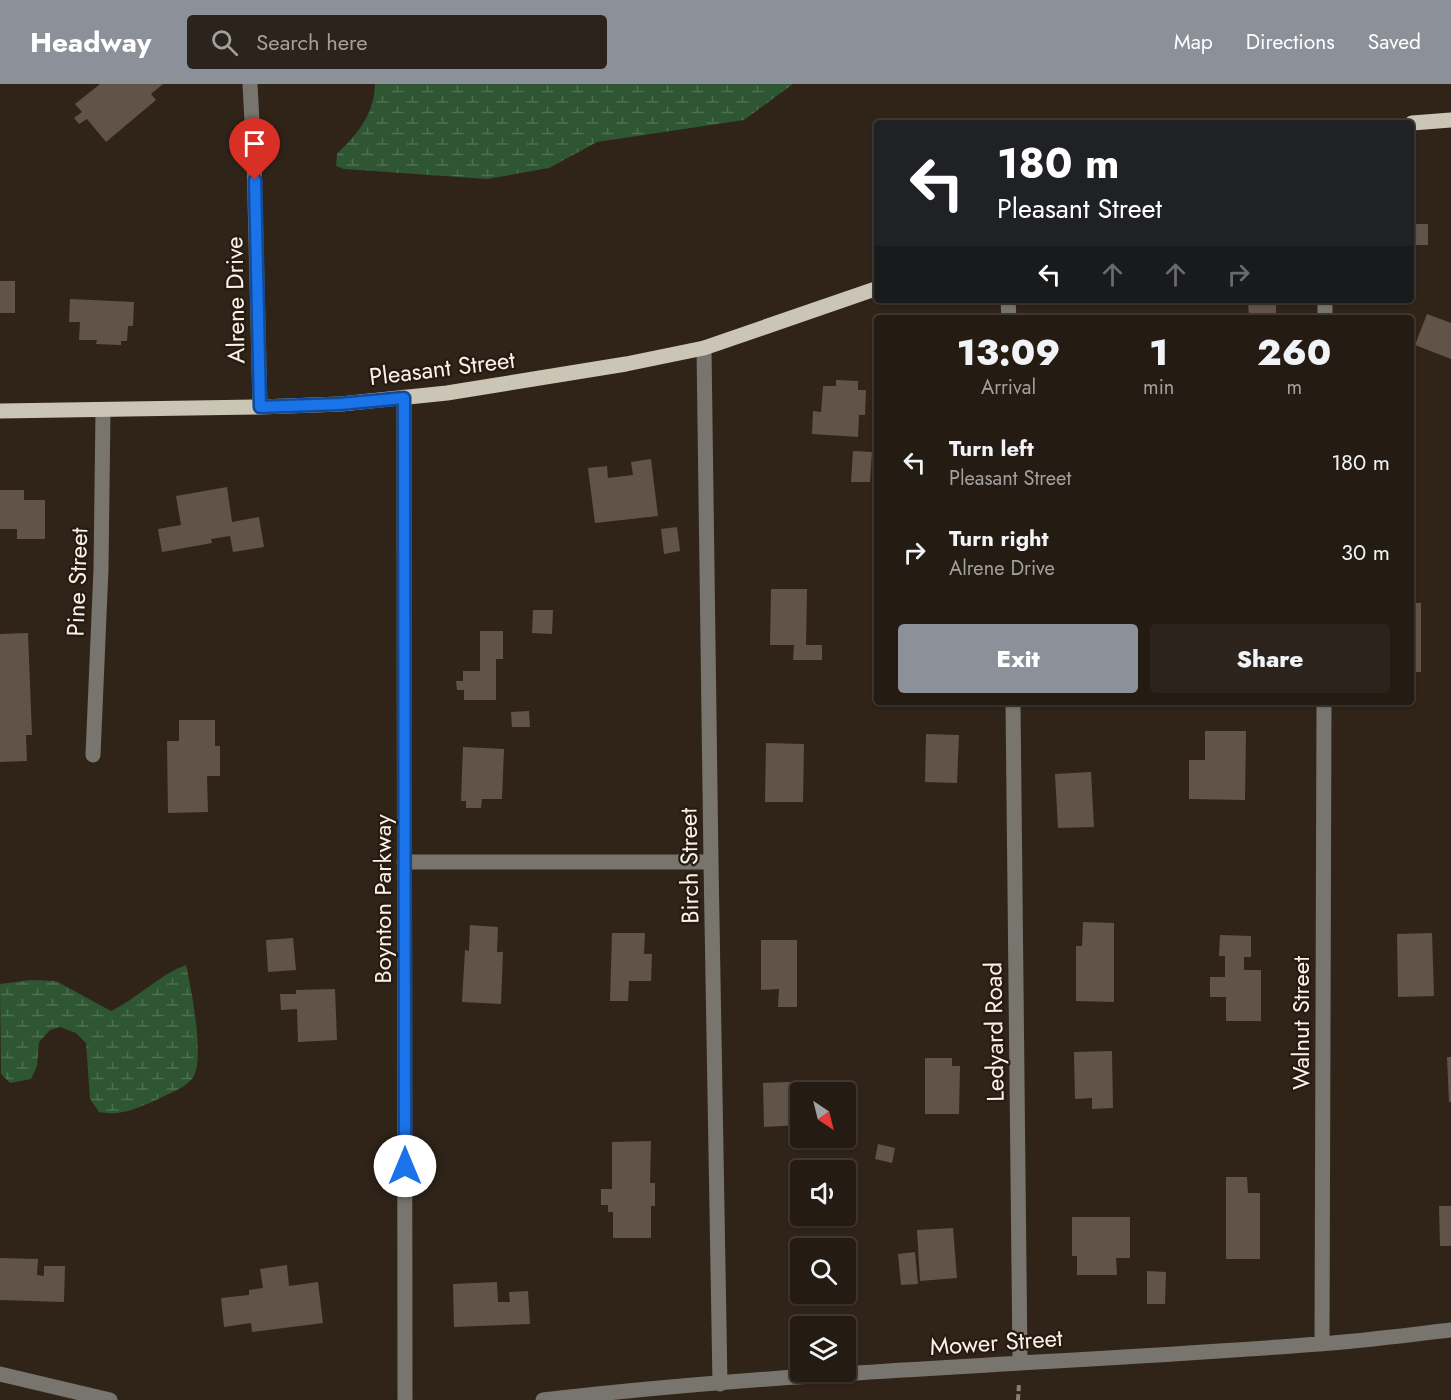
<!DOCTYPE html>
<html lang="en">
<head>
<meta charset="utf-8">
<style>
  body { margin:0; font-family:Jost,sans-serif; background:#2c241c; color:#f1f3f6; height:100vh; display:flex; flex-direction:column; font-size:22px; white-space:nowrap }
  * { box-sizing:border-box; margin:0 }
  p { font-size:20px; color:#a3a1a0 }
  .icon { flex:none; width:33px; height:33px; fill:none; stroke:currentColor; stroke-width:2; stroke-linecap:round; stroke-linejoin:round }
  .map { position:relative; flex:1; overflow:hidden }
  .side { position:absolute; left:874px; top:231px; width:540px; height:390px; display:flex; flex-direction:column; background:#241b13; border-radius:6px; box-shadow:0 2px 4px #0004,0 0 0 2px #413933 }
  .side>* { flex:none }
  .banner { position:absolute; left:874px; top:36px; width:540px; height:183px; border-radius:6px; box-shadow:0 2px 4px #0004,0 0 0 2px #413933; background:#202124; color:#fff; overflow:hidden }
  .needle { width:39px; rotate:145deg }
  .tools { position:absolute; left:790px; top:998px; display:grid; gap:12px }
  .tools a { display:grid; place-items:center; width:66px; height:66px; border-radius:6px; background:#241b13; box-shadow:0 2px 4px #0004,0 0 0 2px #413933; font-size:30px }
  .pin { position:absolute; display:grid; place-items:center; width:51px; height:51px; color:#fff; margin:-62px -26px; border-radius:50% 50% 50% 0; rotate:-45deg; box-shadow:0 0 6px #0007 }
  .pin .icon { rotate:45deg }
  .me { position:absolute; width:66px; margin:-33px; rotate:0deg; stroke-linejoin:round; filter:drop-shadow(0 0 4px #0008) }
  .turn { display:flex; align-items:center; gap:21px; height:126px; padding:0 24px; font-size:27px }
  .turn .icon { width:78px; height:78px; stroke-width:2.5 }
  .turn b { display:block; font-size:42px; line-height:51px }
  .lanes { display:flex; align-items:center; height:57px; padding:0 24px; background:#0003; justify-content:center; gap:30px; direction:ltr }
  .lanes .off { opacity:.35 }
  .eta { display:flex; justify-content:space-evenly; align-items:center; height:102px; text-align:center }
  .eta b { font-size:36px; font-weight:800; line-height:42px }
  .action { display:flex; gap:12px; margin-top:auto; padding:12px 24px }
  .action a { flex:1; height:69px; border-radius:6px; background:#8c9099; color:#fff; font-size:24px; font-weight:800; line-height:69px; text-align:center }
  .action a+a { background:#2c241c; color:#f1f3f6 }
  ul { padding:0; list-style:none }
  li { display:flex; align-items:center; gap:18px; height:90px; padding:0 24px }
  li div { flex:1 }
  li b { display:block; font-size:22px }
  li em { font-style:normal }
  header { display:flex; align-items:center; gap:36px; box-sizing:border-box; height:84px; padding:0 30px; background:#8c9099; color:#fff }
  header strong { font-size:28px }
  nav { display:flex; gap:33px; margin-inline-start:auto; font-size:21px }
  .search { width:420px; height:54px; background:#2c241c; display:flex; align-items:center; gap:15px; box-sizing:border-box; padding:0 21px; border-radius:6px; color:#a3a1a0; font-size:22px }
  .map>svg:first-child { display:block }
  .wetland { fill:url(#wetland-marsh) }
  .building { fill:#615347 }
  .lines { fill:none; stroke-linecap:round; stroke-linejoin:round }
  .path { stroke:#897f76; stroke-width:4; stroke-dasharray:6 3; stroke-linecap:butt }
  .minor { stroke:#78756e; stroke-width:15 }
  .major { stroke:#cac5b5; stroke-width:15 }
  .route-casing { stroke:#114b97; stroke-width:15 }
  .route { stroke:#1a73e8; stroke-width:10 }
  .labels { text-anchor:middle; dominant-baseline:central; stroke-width:4.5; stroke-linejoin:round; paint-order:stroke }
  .street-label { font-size:24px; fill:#faf1ea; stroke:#261b10 }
</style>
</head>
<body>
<header>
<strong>Headway</strong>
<div class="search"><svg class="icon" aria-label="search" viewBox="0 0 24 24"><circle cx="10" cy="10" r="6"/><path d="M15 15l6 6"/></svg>Search here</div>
<nav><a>Map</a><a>Directions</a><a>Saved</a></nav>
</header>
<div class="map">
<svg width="1451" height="1316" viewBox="0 0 1451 1316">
  <defs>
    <pattern id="wetland-marsh" width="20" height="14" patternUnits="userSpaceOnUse" patternTransform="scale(1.5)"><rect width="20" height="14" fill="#2f5632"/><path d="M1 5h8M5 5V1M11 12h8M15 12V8" fill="none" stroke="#4e6f50"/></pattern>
  </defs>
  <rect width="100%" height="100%" fill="#302419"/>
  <path class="wetland" d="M 375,0 L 793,0 L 744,36 L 597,58 L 549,84 L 487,95 L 344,85 L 336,82 L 337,70 C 358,49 374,31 375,0 Z
    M 186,881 C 191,903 206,979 192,995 C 183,1005 168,1010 156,1016 C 136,1025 121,1032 99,1028 L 90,1015 L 86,959 L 76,949 L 60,943 L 50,946 L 39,958 L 37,982 L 31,995 L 10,999 L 1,990 L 0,900 L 31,896 L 56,897 L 111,927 C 138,914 159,891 186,881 Z"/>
  <path class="building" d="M 100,0 L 163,0 L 151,10 L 156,16 L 106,58 L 87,35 L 79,40 L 74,34 L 82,28 L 75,20 Z
    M 1412,117 L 1415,117 L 1415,140 L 1428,140 L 1428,161 L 1412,161 Z
    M 0,197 L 15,197 L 15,229 L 0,229 Z
    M 70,215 L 134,218 L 133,242 L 128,242 L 127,257 L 121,257 L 121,261 L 96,260 L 97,256 L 79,256 L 80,238 L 69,238 Z
    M 1248,216 L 1276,216 L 1276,234 L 1249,234 Z
    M 1427,230 L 1451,239 L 1451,275 L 1415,261 Z
    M 836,296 L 858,297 L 858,306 L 866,306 L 865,331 L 859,331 L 858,353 L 812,350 L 813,327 L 821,328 L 823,302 L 836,302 Z
    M 853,367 L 872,368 L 870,398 L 851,398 Z
    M 651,375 L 658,432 L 595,439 L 588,384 L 607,382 L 608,394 L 633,391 L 631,378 Z
    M 227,403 L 232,438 L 259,433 L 264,463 L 233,468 L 230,452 L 211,455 L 212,459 L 162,468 L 158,445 L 181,441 L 176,412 Z
    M 0,406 L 24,406 L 24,416 L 45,416 L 45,455 L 17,455 L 17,445 L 0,445 Z
    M 677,443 L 680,467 L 664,470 L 661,445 Z
    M 771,505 L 807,505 L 806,561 L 822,561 L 822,576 L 793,576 L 794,561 L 770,561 Z
    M 1412,519 L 1421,519 L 1421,588 L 1412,588 Z
    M 533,526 L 553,526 L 552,550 L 532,549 Z
    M 480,547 L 503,547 L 503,575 L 496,575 L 496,616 L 464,616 L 464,606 L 457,606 L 456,597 L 463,597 L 463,587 L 480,587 Z
    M 28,549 L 32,651 L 26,651 L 27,677 L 0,678 L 0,550 Z
    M 529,627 L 530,643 L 512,643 L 511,628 Z
    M 179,636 L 215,636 L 215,662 L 220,662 L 220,692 L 207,692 L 208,728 L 168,729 L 167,657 L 179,657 Z
    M 1205,647 L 1246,647 L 1245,716 L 1189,715 L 1189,676 L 1205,676 Z
    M 926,650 L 959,651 L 957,699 L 925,698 Z
    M 766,659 L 804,660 L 803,718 L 765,718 Z
    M 463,663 L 504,665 L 502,715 L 482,715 L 481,724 L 466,724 L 466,717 L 461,717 Z
    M 1091,688 L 1094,743 L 1058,744 L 1055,690 Z
    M 1083,838 L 1114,839 L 1114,918 L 1076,917 L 1076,862 L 1082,862 Z
    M 470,841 L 498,843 L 497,868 L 503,868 L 501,920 L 462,918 L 465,866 L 469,867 Z
    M 612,849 L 645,849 L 644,870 L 652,870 L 651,897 L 629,897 L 628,917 L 610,917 Z
    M 1432,849 L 1434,912 L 1398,913 L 1397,850 Z
    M 1220,851 L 1251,852 L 1251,873 L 1244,873 L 1244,886 L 1261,886 L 1261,937 L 1226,937 L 1226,913 L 1210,913 L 1210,893 L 1225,893 L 1225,872 L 1219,872 Z
    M 293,854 L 296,886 L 268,888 L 266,856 Z
    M 761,856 L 797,856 L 797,923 L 778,923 L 779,905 L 761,906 Z
    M 335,905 L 337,956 L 298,958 L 297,925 L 281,926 L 280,910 L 296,910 L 296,906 Z
    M 1112,967 L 1113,1024 L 1092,1025 L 1092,1014 L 1075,1015 L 1074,968 Z
    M 1447,973 L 1451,973 L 1451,1018 L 1449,1018 Z
    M 925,974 L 952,974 L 952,982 L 960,982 L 959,1030 L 925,1030 Z
    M 813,997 L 813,1008 L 801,1008 L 801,1041 L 764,1043 L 763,999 Z
    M 651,1057 L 650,1099 L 655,1099 L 655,1122 L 651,1122 L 651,1154 L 613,1154 L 613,1128 L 608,1128 L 608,1121 L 601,1121 L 601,1105 L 612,1105 L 612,1058 Z
    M 878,1060 L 895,1064 L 892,1079 L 875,1075 Z
    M 1226,1093 L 1247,1093 L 1248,1109 L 1260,1109 L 1260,1175 L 1226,1175 Z
    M 1439,1122 L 1451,1122 L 1451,1162 L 1440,1162 Z
    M 1072,1133 L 1130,1133 L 1130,1174 L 1116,1174 L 1117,1191 L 1077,1191 L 1077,1172 L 1072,1172 Z
    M 953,1144 L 957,1194 L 920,1197 L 917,1146 Z
    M 915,1168 L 918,1200 L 901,1201 L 898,1170 Z
    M 0,1174 L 38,1175 L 37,1191 L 44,1192 L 44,1182 L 65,1182 L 64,1218 L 0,1216 Z
    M 287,1181 L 289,1202 L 318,1198 L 323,1239 L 252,1248 L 251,1239 L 224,1243 L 221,1214 L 249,1211 L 249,1206 L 263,1204 L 260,1185 Z
    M 1147,1187 L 1166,1188 L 1165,1220 L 1147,1220 Z
    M 497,1198 L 498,1218 L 510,1218 L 509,1208 L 528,1207 L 530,1240 L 454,1243 L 453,1200 Z"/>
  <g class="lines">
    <path class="path" d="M 1018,1316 L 1019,1299"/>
    <path class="minor" d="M 250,0 L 254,75 L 260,323
      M 1008,216 L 1009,234
      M 1325,234 L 1325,216
      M 704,264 L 711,778 L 720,1300
      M 404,313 L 405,1316
      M 1013,618 L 1020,1278
      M 93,671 L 101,485 L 103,326
      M 404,778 L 711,778
      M 1322,1260 L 1324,618
      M 0,1290 L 110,1316
      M 543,1316 C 801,1286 1061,1280 1319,1260 C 1363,1257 1407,1251 1451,1246"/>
    <path class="major" d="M 1412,39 L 1451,36
      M 0,327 L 260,323 L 341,320 L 447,309 L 626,280 L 704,264 L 878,204"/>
  </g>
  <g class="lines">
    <g class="route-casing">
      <path id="route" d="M 255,96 L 260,323 L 340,320 L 404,314 L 405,1082"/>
    </g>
    <use href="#route" class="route"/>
  </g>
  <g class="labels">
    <g class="street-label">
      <text transform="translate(235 216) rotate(-91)">Alrene Drive</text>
      <text transform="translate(442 284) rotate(-7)">Pleasant Street</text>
      <text transform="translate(77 498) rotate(-88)">Pine Street</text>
      <text transform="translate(689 782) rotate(-91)">Birch Street</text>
      <text transform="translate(382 815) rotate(-90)">Boynton Parkway</text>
      <text transform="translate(1300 939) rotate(-90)">Walnut Street</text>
      <text transform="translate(994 948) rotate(-91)">Ledyard Road</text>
      <text transform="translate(996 1258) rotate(-4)">Mower Street</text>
    </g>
  </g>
</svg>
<div class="tools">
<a><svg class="needle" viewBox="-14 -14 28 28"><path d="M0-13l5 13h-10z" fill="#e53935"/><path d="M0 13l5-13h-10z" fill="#a3a1a0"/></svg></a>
<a><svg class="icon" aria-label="sound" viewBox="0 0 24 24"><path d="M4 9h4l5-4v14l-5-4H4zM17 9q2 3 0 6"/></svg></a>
<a><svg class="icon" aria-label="search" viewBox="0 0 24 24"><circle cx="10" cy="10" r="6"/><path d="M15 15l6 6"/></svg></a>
<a><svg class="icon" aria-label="layers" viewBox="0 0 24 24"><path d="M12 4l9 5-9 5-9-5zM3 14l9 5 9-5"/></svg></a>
</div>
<div class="pin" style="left:255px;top:96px;background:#d93025"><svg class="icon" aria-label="arrive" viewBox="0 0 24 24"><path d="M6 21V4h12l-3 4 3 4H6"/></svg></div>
<svg class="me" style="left:405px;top:1082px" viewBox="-20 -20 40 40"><circle r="19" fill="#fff"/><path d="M0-13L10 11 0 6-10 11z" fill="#1a73e8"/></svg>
<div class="banner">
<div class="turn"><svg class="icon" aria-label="left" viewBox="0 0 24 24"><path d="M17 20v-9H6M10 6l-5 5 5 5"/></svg><div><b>180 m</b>Pleasant Street</div></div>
<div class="lanes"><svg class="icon" aria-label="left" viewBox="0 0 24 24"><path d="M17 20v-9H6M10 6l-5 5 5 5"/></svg><svg class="icon off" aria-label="ahead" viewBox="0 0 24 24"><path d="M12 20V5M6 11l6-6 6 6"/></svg><svg class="icon off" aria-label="ahead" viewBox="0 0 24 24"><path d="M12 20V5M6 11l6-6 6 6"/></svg><svg class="icon off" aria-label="right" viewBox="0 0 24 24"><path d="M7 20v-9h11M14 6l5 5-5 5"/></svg></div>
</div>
<section class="side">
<div class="eta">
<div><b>13:09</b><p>Arrival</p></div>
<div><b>1</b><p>min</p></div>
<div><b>260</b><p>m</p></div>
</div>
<ul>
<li><svg class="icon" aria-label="left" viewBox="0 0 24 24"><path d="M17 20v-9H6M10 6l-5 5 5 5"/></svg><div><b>Turn left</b><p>Pleasant Street</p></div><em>180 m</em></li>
<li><svg class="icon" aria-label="right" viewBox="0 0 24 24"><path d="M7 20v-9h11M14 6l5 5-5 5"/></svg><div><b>Turn right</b><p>Alrene Drive</p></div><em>30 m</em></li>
</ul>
<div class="action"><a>Exit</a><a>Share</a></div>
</section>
</div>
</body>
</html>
